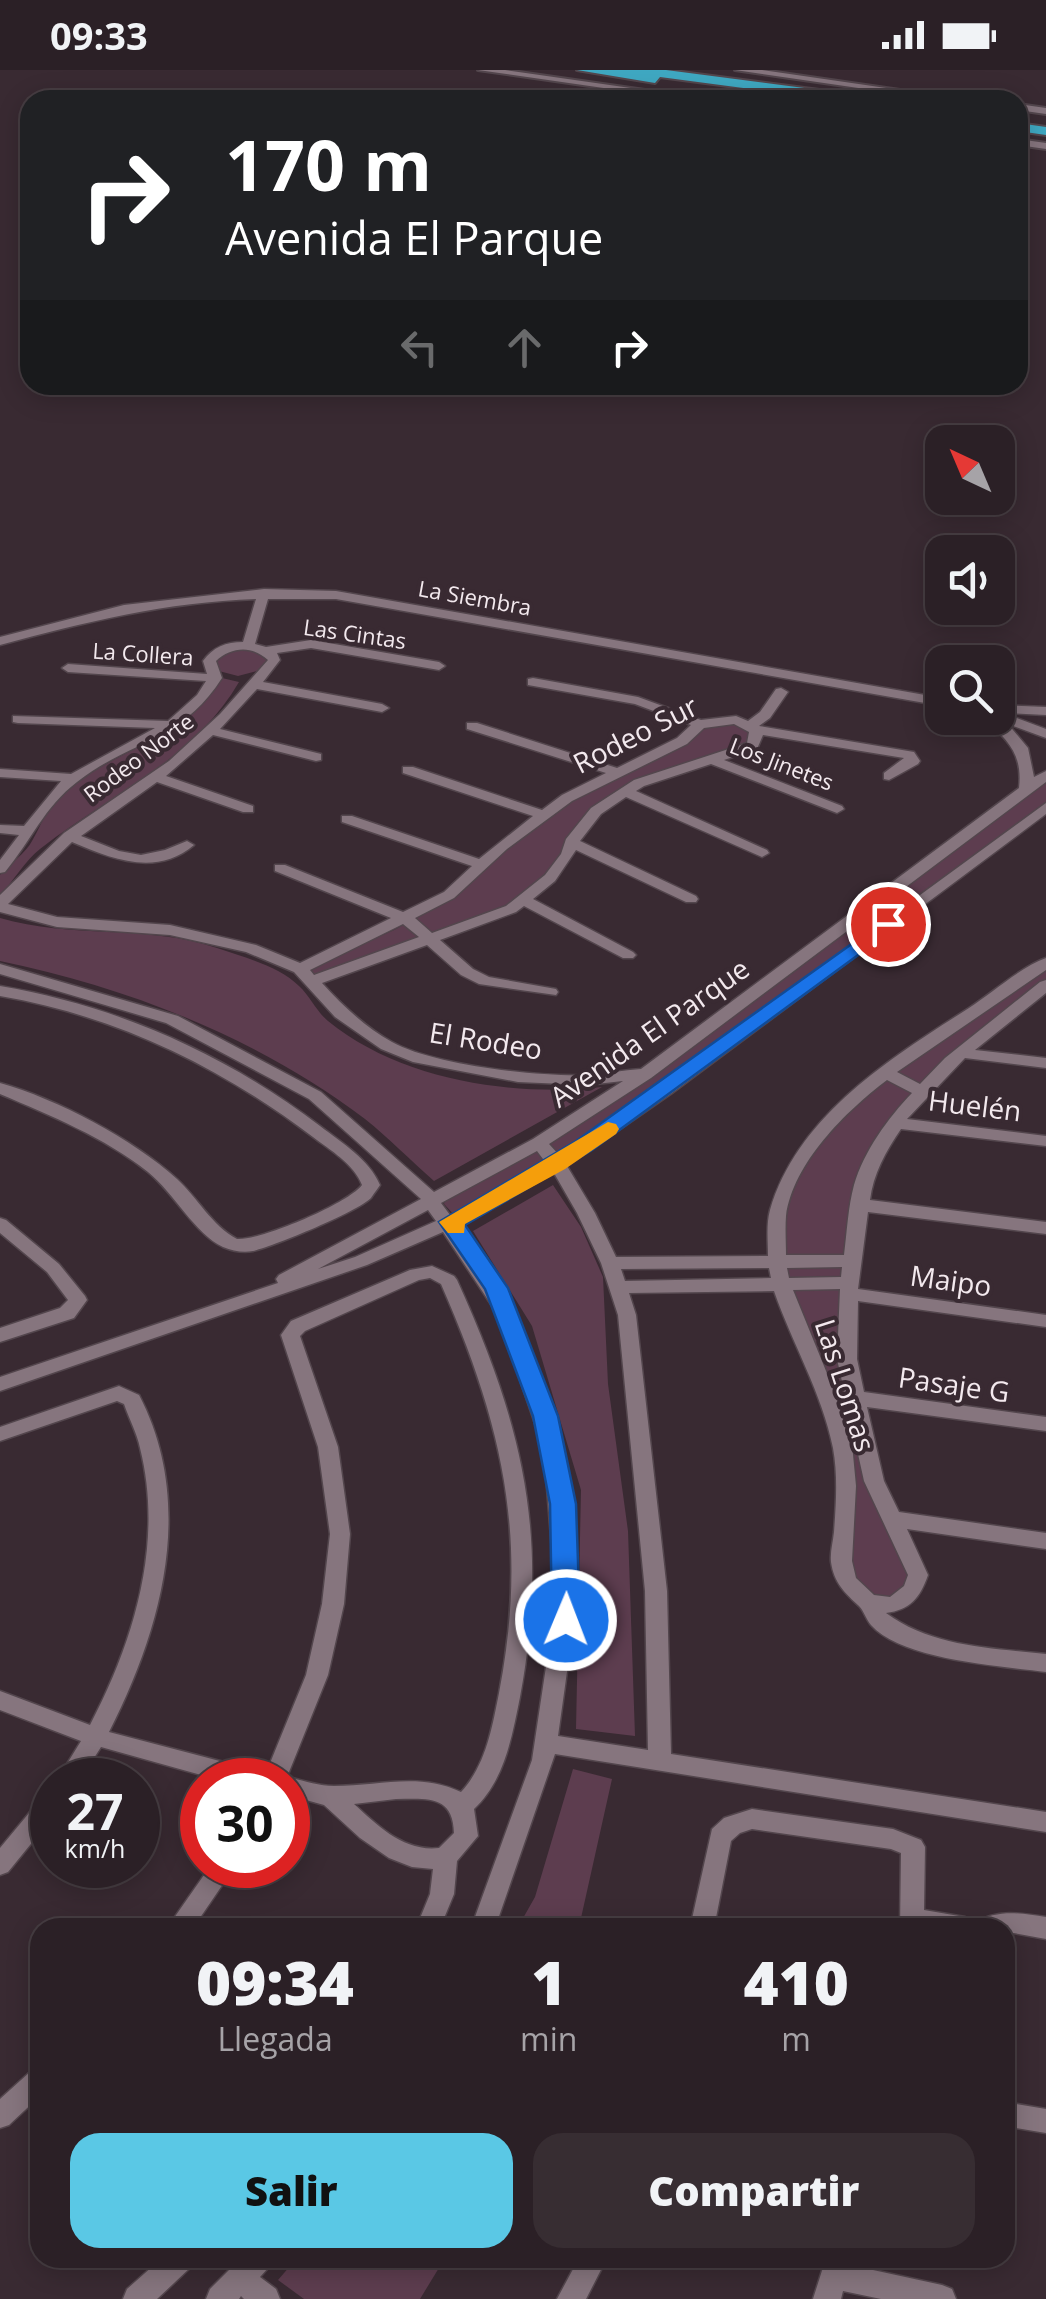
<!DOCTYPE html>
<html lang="es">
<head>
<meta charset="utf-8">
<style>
  body { margin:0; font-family:"Open Sans",sans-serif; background:#372d32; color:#f1f3f6; height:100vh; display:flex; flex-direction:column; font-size:38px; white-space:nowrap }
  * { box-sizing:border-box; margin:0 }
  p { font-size:32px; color:#a6a3a7 }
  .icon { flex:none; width:55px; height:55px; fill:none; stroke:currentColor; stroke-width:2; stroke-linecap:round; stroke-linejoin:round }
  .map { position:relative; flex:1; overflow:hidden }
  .sheet { position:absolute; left:30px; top:1848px; width:985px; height:350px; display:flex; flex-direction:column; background:#2b2026; border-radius:30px; box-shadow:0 5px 25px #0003,0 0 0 2px #473e43 }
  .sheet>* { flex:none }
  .top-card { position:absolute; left:20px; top:20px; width:1008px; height:305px; border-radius:30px; box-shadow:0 5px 25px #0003,0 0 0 2px #473e43; background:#202124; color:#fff; overflow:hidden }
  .needle { width:65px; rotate:316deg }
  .tools { position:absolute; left:925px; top:355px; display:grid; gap:20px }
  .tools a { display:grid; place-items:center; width:90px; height:90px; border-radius:20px; background:#2b2026; box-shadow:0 5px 25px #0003,0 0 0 2px #473e43; font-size:50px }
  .speed { position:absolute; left:30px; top:1688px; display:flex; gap:20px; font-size:50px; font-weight:700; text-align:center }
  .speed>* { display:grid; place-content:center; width:130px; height:130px; border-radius:50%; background:#2b2026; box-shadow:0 5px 25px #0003,0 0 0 2px #473e43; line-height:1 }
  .speed small { font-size:25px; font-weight:400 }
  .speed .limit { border:15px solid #d22; background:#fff; color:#111 }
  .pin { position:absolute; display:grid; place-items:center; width:85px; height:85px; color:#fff; margin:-42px; border:5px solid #fff; border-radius:50%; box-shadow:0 2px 10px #0007 }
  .me { position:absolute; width:110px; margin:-55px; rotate:1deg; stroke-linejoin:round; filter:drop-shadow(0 0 8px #0008) }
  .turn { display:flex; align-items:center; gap:35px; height:210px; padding:0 40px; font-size:45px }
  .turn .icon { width:130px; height:130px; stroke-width:2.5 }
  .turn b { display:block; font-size:70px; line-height:85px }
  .lanes { display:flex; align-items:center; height:95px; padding:0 40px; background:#0003; justify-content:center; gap:50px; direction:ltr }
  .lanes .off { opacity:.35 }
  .eta { display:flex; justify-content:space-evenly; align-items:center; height:170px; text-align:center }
  .eta b { font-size:60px; font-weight:800; line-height:70px }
  .action { display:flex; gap:20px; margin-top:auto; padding:20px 40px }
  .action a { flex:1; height:115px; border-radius:30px; background:#5ac8e5; color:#111; font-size:40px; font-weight:800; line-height:115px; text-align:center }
  .action a+a { background:#372d32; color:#f1f3f6 }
  .status { display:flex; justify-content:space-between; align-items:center; height:70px; padding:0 50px; background:#2b2026; direction:ltr }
  .status svg { height:28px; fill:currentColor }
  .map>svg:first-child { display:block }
  .green { fill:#5d3d4f }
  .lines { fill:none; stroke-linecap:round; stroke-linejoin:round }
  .minor-casing { stroke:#53464d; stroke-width:3 }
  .tertiary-casing { stroke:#53464d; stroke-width:4 }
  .motorway-casing { stroke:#53464d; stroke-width:4 }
  .minor { fill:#86757e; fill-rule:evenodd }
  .tertiary { fill:#86757e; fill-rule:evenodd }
  .motorway { fill:#3fa8c2; fill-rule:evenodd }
  .route { fill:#1a73e8; stroke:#114b97; stroke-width:2.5 }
  .slow { fill:#f59e0b }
  .labels { text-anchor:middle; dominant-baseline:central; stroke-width:8; stroke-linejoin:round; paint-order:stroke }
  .far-street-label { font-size:22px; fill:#f3e9ee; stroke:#392a32 }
  .street-label { font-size:28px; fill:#f3e9ee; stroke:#392a32 }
</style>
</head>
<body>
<div class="status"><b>09:33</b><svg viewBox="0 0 49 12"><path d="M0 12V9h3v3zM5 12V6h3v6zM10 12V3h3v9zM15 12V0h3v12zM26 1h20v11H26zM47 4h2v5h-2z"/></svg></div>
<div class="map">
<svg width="1046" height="2229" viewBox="0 0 1046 2229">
  <rect width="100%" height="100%" fill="#392a32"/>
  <path class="green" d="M 256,579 L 270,590 L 264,599 L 238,606 L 215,600 L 214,587 L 228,580 Z
    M 222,608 L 239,612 C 193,691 110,724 40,779 C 25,791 13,811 0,826 L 0,805 C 9,794 26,783 32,771 C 43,752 48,734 66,720 C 118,679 186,667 222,608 Z
    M 734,652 L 751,661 L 752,669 L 740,678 L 636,711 L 592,739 L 546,806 L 508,837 L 316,907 L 305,899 L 394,860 L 453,827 L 506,777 L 571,730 L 703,656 Z
    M 1046,711 L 1046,732 C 852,875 663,1025 456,1147 L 444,1134 L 445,1130 L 544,1076 Z
    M 0,848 C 71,869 147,854 217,878 C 243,887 279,896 299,916 C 310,926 316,941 328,951 C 400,1010 513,1027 602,1017 L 434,1111 C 411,1091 389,1068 365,1049 C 258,968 130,918 0,891 Z
    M 1046,897 L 1046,910 L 947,989 L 875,1076 L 841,1289 L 911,1511 C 900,1527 890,1531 871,1529 L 847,1496 L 852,1418 L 781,1192 L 788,1122 L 820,1069 L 889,1005 Z
    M 553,1115 L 581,1157 L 603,1207 L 608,1314 L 628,1461 L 635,1666 L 576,1659 L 581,1420 L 532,1256 L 473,1161 Z
    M 573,1699 L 612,1709 L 579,1857 L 518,1857 L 535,1827 Z
    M 297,2188 L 445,2188 L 420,2229 L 304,2229 L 278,2210 Z"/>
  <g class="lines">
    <g class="minor-casing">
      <path id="minor" d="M 264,519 L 336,521 L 942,628 L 942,636 L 336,529 L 268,529 L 255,574 L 266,577 L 311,570 L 439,592 L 445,596 L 439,600 L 311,578 L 277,583 L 280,590 L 263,612 L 382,634 L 389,638 L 382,642 L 257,619 L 220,659 L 321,684 L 321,690 L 316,691 L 213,665 L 166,706 L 253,736 L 253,742 L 243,742 L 157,712 L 81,766 L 119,781 L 141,785 L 165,780 L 187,771 L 194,775 C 156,807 112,789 72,772 L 8,834 L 57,847 L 170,855 L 256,875 L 300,893 L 391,848 L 275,801 L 275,795 L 285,795 L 403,842 L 444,822 L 472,796 L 342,752 L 342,746 L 352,746 L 479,789 L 533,746 L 403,703 L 403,697 L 413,697 L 542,740 L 562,725 L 606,703 L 467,659 L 467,653 L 477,653 L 617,698 L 677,668 L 691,655 L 635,634 L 528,615 L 528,609 L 533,608 L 638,627 L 701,650 L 736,646 L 748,651 L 760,642 L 776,619 L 781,618 L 788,622 L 770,648 L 759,656 L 914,682 L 920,691 L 918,694 L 889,710 L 884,709 L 884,703 L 904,688 L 763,665 L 757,679 L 724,690 L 842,736 L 844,739 L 837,743 L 711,694 L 644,716 L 636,721 L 767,780 L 769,783 L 762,787 L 626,727 L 601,744 L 580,771 L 696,826 L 698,829 L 696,832 L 686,832 L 576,780 L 555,811 L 533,829 L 633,882 L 636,885 L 633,888 L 623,888 L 524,836 L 516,842 L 440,870 L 473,899 L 489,907 L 556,919 L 558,922 L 556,925 L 479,914 L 461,905 L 427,875 L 322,913 C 343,936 365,957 392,972 C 433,995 539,1007 587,1005 C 605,1004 623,1000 641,999 L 1019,718 C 1023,683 1007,670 984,648 L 998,648 L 998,635 L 1046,637 L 1046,645 L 1003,643 L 1046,659 L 1046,668 L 1008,654 L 1028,678 L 1034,707 L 1046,701 L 1046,712 L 651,1008 L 549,1074 L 559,1085 L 660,1015 L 1046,733 L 1046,744 L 672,1023 L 567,1096 L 595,1143 L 616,1187 L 768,1186 C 768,1171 766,1154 770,1140 C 798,1045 891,988 969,938 C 992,923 1021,897 1046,888 L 1046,900 L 897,1002 L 920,1014 L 945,988 L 1040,912 L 1046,910 L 1046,923 L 975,980 L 1046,988 L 1046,998 L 965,988 L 907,1049 L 1046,1066 L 1046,1076 L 901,1059 C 886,1081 873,1104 870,1130 L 1046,1152 L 1046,1164 L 868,1142 L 858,1219 L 1046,1245 L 1046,1257 L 858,1231 L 857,1289 L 864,1322 L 1046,1347 L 1046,1361 L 867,1337 L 884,1411 L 899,1442 L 1046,1463 L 1046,1479 L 907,1459 L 928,1505 C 920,1528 910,1540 886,1543 C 932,1577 991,1578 1046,1584 L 1046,1602 C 1001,1596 902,1590 871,1555 C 866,1549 864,1541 859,1536 C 845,1523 834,1513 831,1492 C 830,1482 833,1472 834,1462 C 836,1434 838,1406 833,1378 C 822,1323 792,1273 774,1221 L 629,1223 L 636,1245 L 667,1521 L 671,1684 L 1046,1742 L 1046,1762 L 555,1684 L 495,1858 L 471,1858 L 532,1690 L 556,1530 L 544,1380 L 498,1245 L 443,1162 L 367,1195 L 0,1321 L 0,1307 L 278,1213 L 276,1209 L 279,1205 L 421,1129 L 309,1029 L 166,953 L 0,904 L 0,894 L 178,946 L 321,1022 L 434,1122 L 533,1069 L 623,1011 L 587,1015 L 518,1012 L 413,992 L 381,979 L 335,947 L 294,902 L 246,882 L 170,865 L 57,857 L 0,842 L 0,825 L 64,763 L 169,691 L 220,644 L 268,590 C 252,575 231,577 216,591 L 222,608 C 180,673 132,669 77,712 C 45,736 30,772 5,802 L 0,803 L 0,790 L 19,765 L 0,763 L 0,755 L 24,756 L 61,711 L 0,707 L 0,699 L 71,704 L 155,658 L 18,653 L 13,652 L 13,646 L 168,651 L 197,625 L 206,611 L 68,602 L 62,598 L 68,594 L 207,604 L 203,591 C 213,577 226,572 243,572 L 256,529 C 167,532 85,552 0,575 L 0,567 L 124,535 ZM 734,654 L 749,662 L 747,673 L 634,710 L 591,738 L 566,769 L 561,784 L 545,805 L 506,836 L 432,863 L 415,848 L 454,828 L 507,779 L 572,731 L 687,674 L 704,658 ZM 403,854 L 419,867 L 314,905 L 310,900 ZM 887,1010 L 912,1023 C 888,1048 864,1081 854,1115 C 848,1137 847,1162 844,1185 L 786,1185 C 786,1173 785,1159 786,1146 C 793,1093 846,1041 887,1010 ZM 537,1081 L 546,1093 L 462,1140 L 450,1145 L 441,1133 ZM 554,1103 L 577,1143 L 601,1193 L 618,1245 L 645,1521 L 648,1680 L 558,1666 L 577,1530 L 564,1380 L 516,1244 L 457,1156 ZM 428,1140 L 436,1151 L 355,1187 L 318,1199 ZM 842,1197 L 841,1207 L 789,1208 L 787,1198 ZM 769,1198 L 771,1208 L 625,1211 L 621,1199 ZM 840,1219 L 837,1289 L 864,1411 L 908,1505 L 904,1516 L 890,1527 L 874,1525 L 856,1508 L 852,1491 L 856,1416 L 852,1374 L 837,1328 L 793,1220 Z
        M 0,916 C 118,936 225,984 320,1056 C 342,1073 369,1089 380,1115 C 379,1117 372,1126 371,1128 C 357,1142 274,1176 253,1181 C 243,1183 233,1181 223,1177 C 195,1164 174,1123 148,1102 C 104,1067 51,1046 0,1024 L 0,1013 C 57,1029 133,1069 177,1109 C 198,1128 211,1155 237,1169 C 260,1171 349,1133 362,1115 C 354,1094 330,1080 313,1067 C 219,996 116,946 0,926 Z
        M 0,1148 L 6,1150 L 59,1194 L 85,1226 L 87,1230 L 74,1248 L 0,1272 L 0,1258 L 60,1238 L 68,1230 L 47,1202 L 0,1163 Z
        M 432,1196 L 454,1206 L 457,1210 C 523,1355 550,1468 520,1627 C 512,1666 505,1710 474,1739 L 478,1766 L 457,1791 L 454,1824 L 440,1858 L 416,1858 L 430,1824 L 433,1799 L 412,1797 L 389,1788 L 360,1768 L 324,1735 L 288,1725 L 288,1710 L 219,1710 L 101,1677 L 80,1710 L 57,1710 L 81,1671 L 0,1640 L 0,1621 L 90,1655 C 134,1571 164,1473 140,1378 C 137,1363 129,1349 124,1334 L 117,1331 L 0,1371 L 0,1357 L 119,1316 L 139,1325 C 196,1434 162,1558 109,1662 L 266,1703 L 306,1605 L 322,1534 L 330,1464 L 318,1377 L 281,1265 L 291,1251 L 410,1200 ZM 430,1208 L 441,1214 C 503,1355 529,1469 499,1623 C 492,1658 486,1695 461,1722 C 419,1702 379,1716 334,1716 C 318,1716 302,1710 287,1707 L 328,1605 L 344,1534 L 350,1464 L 338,1377 L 300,1266 L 305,1261 L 419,1210 ZM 396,1729 C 426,1729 453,1724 454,1763 L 439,1778 C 404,1782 378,1756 354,1734 Z
        M 52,1722 L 52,1748 L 8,1802 L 0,1805 L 0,1778 L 44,1725 Z
        M 752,1739 L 893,1759 L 921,1770 L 925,1777 L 924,1840 L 965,1847 L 974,1853 C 997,1839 1021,1843 1046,1847 L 1046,1869 L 1014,1863 L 1005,1864 L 1005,1858 L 900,1858 L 901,1783 L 891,1779 L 752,1759 L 740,1763 L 731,1771 L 714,1858 L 690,1858 L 712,1759 L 724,1748 Z
        M 211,1795 L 236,1795 L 193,1858 L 167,1858 Z
        M 40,1997 L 40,2026 L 9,2055 L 0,2058 L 0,2029 L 31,2001 Z
        M 1005,2032 L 1046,2039 L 1046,2063 L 1005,2056 Z
        M 162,2188 L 194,2188 L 191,2197 L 157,2229 L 123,2229 L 127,2219 Z
        M 241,2188 L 272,2188 L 269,2197 L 260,2207 L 276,2219 L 280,2229 L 244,2229 L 241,2226 L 239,2229 L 206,2229 L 210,2219 Z
        M 579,2188 L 607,2188 L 586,2229 L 557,2229 Z
        M 826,2188 L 852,2188 L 850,2195 L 942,2215 L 952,2219 L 956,2229 L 881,2229 L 843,2221 L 841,2229 L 813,2229 Z"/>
    </g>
    <g class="tertiary-casing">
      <path id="tertiary" d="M 478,0 L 505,0 L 715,30 L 687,30 Z
        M 735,0 L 762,0 L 969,30 L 941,30 Z
        M 1018,34 L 1046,38 L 1046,44 L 1018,40 Z
        M 1018,69 L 1046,73 L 1046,79 L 1018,75 Z"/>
    </g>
    <g class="motorway-casing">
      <path id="motorway" d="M 577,0 L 666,0 L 866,26 L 873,30 L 835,30 L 660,7 L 655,13 Z
        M 1018,53 L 1046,57 L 1046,65 L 1018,61 Z"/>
    </g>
    <use href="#minor" class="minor"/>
    <use href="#tertiary" class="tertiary"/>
    <use href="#motorway" class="motorway"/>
  </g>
  <path class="route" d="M 888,848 L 898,854 L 895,858 L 592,1080 L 465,1155 L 508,1218 L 558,1346 L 576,1434 L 580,1550 L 576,1558 L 566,1561 L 556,1558 L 552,1550 L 550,1434 L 533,1346 L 485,1219 L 439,1152 L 576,1071 Z"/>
  <path class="slow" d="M 608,1052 L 616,1054 L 619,1059 L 616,1064 L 565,1099 L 465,1154 L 464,1163 L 448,1163 L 439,1152 Z"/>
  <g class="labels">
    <g class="far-street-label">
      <text transform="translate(475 527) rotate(10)">La Siembra</text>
      <text transform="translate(355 563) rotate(8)">Las Cintas</text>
      <text transform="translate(143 583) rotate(4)">La Collera</text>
      <text transform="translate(138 687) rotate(-37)">Rodeo Norte</text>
      <text transform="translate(782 693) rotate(21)">Los Jinetes</text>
    </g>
    <g class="street-label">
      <text transform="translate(635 664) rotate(-27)">Rodeo Sur</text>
      <text transform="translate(649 962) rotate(-35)">Avenida El Parque</text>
      <text transform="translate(486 970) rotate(9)">El Rodeo</text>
      <text transform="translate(975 1035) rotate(7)">Huelén</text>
      <text transform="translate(951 1210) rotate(8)">Maipo</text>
      <text transform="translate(954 1314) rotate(8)">Pasaje G</text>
      <text transform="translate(846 1315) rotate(72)">Las Lomas</text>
    </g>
  </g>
</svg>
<div class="tools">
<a><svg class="needle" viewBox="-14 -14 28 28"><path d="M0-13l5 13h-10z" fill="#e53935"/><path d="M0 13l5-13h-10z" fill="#a6a3a7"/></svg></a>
<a><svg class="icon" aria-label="sound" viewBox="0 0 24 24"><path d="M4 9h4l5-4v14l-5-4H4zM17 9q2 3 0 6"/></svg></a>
<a><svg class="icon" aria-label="search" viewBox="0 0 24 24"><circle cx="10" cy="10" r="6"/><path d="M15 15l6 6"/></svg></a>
</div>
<div class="speed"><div>27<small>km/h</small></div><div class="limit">30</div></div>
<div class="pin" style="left:888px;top:854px;background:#d93025"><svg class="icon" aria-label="arrive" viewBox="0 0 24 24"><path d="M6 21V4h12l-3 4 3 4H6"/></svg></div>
<svg class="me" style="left:566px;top:1550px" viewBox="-20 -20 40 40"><circle r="17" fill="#1a73e8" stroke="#fff" stroke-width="3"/><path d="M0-11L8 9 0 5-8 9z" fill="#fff"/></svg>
<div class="top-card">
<div class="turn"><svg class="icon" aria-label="right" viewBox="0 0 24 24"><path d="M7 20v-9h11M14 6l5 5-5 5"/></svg><div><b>170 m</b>Avenida El Parque</div></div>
<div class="lanes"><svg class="icon off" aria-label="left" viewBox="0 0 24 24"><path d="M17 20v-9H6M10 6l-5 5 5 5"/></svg><svg class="icon off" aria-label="ahead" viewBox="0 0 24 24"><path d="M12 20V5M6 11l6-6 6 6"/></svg><svg class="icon" aria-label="right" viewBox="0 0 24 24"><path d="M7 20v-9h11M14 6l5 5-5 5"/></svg></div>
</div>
<section class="sheet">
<div class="eta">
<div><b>09:34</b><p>Llegada</p></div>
<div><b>1</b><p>min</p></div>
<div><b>410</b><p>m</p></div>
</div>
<div class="action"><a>Salir</a><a>Compartir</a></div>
</section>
</div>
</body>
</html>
